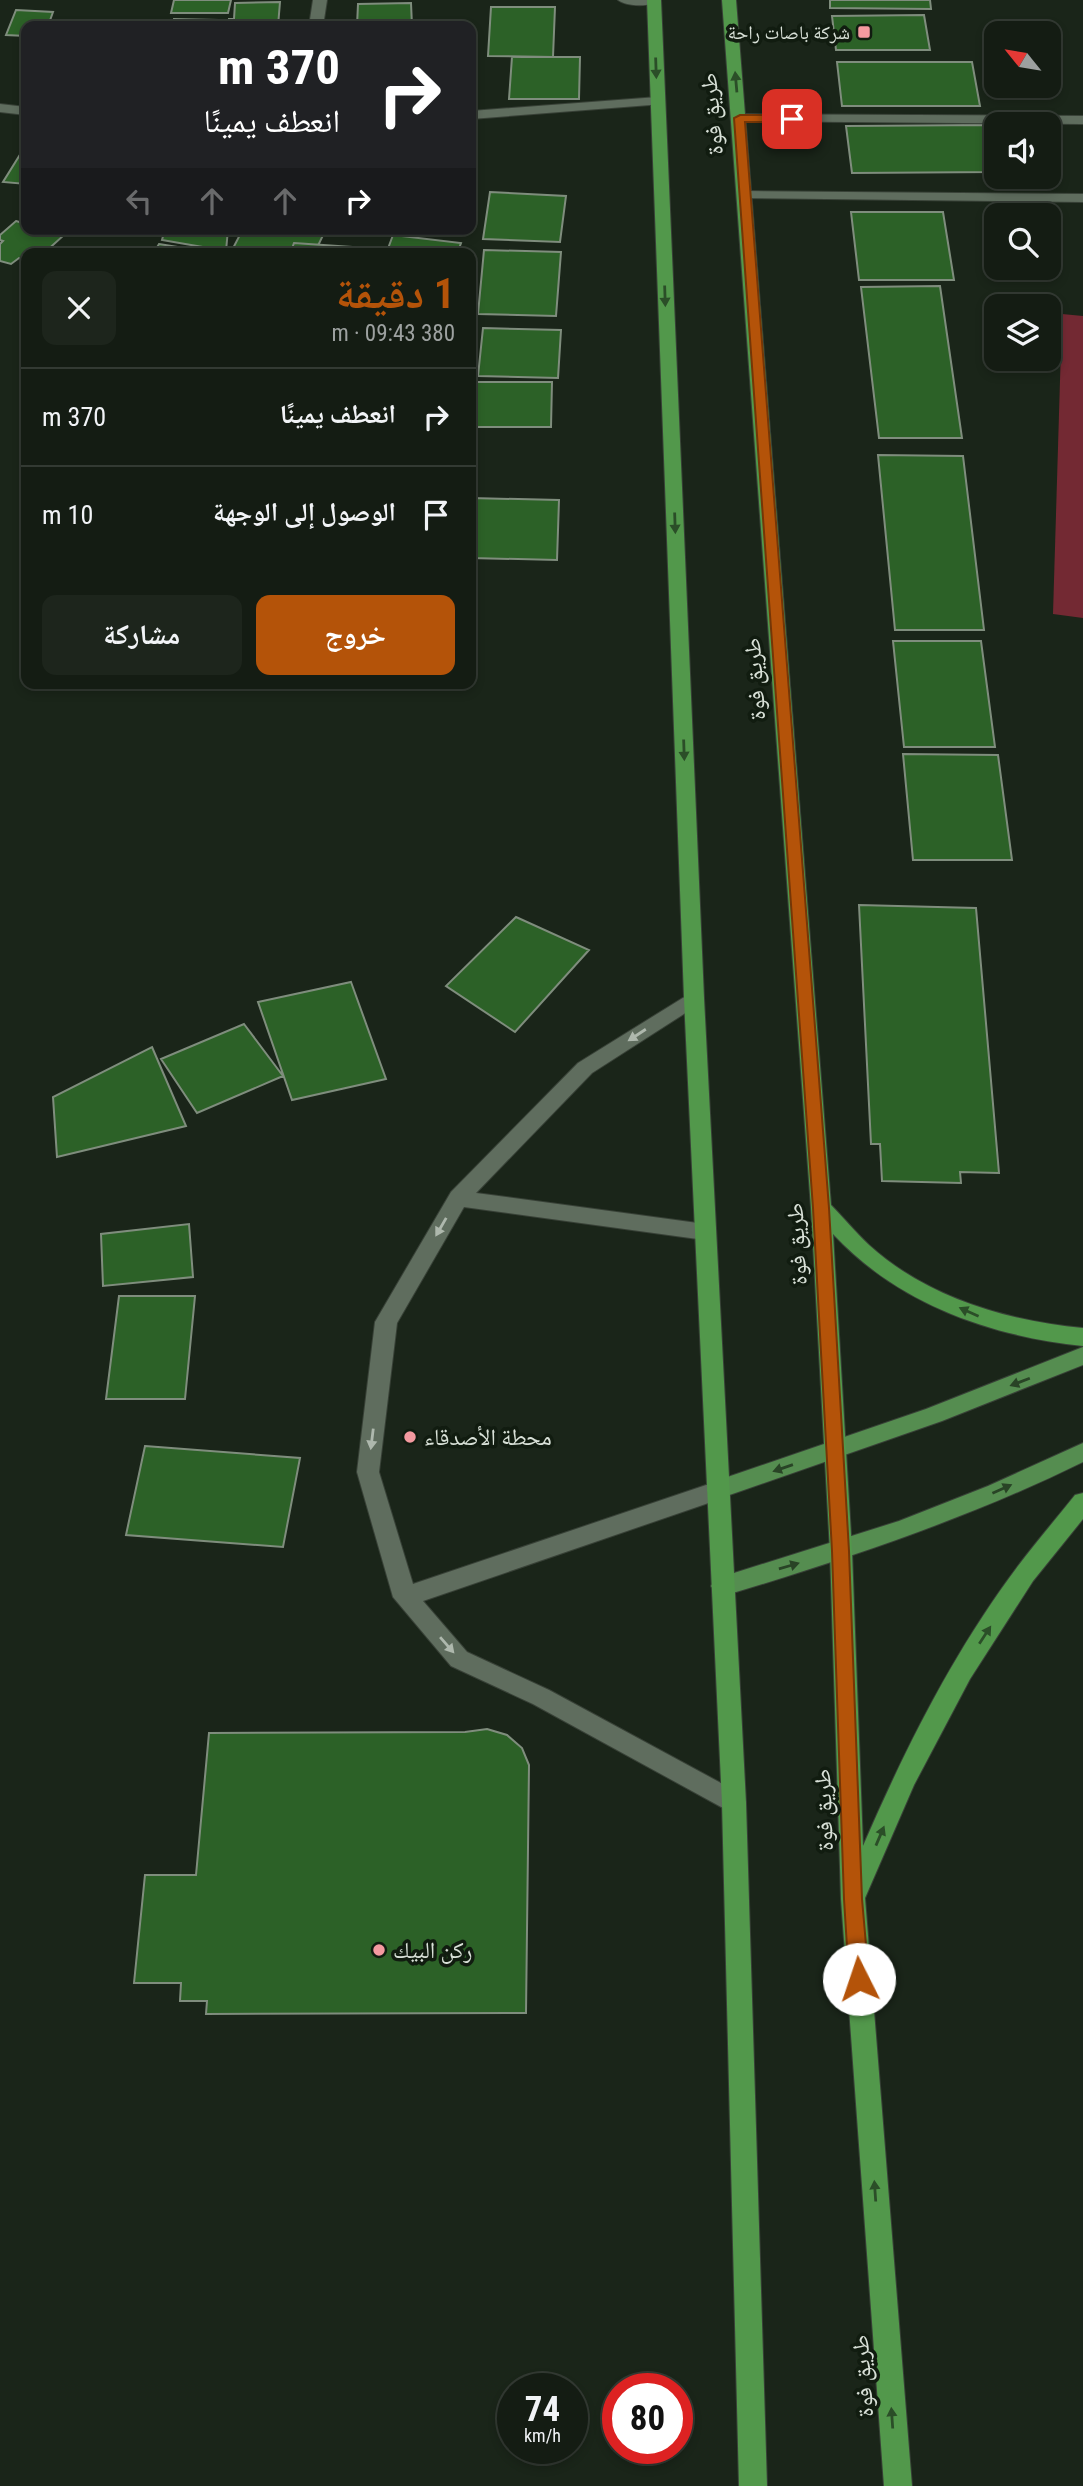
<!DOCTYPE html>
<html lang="ar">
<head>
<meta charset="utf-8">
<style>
  body { margin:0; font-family:"Roboto Condensed","Noto Naskh Arabic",sans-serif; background:#1d251c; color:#f1f3f6; direction:rtl; height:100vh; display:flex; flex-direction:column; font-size:26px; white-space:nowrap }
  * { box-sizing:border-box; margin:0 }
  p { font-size:23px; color:#9da1a0 }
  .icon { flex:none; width:38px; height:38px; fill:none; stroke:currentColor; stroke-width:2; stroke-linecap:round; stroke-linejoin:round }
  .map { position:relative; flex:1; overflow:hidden; direction:ltr }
  .details { position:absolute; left:21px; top:248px; width:455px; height:441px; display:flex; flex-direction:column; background:#141c13; border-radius:14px; box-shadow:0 4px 10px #0003,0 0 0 2px #333a33; direction:rtl }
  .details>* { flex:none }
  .top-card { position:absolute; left:21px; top:21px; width:455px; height:214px; border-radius:14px; box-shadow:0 4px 10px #0003,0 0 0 2px #333a33; direction:rtl; background:#202124; color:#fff; overflow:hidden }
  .needle { width:46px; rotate:300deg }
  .buttons { position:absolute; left:984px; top:21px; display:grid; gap:14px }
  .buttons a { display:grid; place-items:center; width:77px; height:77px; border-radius:14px; background:#141c13; box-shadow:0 4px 10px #0003,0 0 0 2px #333a33; font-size:35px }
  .speed { position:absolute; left:497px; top:2373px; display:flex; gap:14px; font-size:35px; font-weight:700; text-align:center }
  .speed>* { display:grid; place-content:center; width:91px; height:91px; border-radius:50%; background:#141c13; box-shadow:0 4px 10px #0003,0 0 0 2px #333a33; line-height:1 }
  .speed small { font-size:18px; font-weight:400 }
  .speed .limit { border:10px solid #d22; background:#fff; color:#111 }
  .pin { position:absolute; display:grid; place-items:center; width:60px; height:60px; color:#fff; margin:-30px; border-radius:14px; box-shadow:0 4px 10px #0006 }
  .me { position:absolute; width:77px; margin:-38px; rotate:356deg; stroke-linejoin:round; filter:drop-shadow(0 0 5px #0008) }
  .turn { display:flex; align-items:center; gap:24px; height:147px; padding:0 21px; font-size:32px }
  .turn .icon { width:91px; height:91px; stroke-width:2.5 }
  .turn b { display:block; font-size:49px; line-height:60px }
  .lanes { display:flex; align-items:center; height:66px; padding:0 21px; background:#0003; justify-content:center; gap:35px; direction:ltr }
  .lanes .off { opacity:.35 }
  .round { display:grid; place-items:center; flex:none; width:74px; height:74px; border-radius:14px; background:#1d251c }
  .summary { display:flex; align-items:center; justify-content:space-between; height:119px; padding:0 21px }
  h1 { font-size:42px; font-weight:700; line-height:52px; color:#b45309 }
  .primary-button { display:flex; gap:14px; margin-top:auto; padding:14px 21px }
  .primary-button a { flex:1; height:80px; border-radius:14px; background:#b45309; color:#fff; font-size:28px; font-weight:700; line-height:80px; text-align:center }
  .primary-button a+a { background:#1d251c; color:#f1f3f6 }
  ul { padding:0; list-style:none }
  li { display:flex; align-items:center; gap:21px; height:98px; padding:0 21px; border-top:2px solid #333a33 }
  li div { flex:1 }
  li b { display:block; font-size:26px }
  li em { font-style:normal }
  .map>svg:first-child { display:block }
  .green { fill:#732933 }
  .building { fill:#2c6127; stroke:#7f8d7d; stroke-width:2 }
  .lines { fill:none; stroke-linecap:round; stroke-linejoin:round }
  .service-casing { stroke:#384137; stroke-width:2 }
  .minor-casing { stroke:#384137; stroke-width:2 }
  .primary-casing { stroke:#384137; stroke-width:2 }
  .trunk-casing { stroke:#384137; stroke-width:2 }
  .service { fill:#5f6d5e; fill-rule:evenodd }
  .minor { fill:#5f6d5e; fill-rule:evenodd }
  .primary { fill:#558d50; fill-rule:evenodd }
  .trunk { fill:#52984b; fill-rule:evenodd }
  .oneway { fill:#2b4e28 }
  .oneway2 { fill:#aeb8ad }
  .oneway3 { fill:#294426 }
  .route { fill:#b45309; stroke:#753606; stroke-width:2 }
  .poi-dot { fill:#f49aa0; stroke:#111c10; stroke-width:2.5 }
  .labels { text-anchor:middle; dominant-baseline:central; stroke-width:7; stroke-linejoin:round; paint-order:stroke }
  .far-poi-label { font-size:19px; fill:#d9e1d8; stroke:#111c10; text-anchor:end }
  .street-label { font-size:23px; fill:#d9e1d8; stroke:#111c10 }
  .poi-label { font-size:23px; fill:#d9e1d8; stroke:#111c10; text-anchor:start }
</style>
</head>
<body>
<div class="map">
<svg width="1083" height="2486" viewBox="0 0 1083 2486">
  <rect width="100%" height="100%" fill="#1a2519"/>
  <path class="green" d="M 1062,314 L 1083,316 L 1083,618 L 1053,614 Z"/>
  <path class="building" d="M 174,0 L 231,0 L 228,13 L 171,13 Z
    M 830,0 L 930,0 L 931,9 L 830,8 Z
    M 280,2 L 278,26 L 229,26 L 229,19 L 234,19 L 235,3 Z
    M 411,3 L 412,26 L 357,26 L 358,4 Z
    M 491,7 L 555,7 L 553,57 L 488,56 Z
    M 16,10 L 53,12 L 48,26 L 26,26 L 26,36 L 6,35 Z
    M 924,15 L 930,50 L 836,50 L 832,16 Z
    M 174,19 L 218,20 L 217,26 L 173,26 Z
    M 512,57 L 580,57 L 579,99 L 509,99 Z
    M 837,62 L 972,62 L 980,106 L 842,106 Z
    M 986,125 L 995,172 L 852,173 L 846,126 Z
    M 26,145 L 26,184 L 3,182 Z
    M 490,192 L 566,196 L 560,242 L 483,239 Z
    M 851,212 L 943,212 L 954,280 L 859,280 Z
    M 16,221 L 26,224 L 26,229 L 44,229 L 64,235 L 43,254 L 26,254 L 26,260 L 19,258 L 11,264 L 0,261 L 0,244 L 3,241 L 0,240 L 0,235 Z
    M 165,229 L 228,229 L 226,251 L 162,240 Z
    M 243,229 L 326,229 L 314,254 L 231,252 Z
    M 393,235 L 461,243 L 457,254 L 386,254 Z
    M 294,243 L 366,248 L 364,254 L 290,254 Z
    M 159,244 L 215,253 L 153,254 Z
    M 484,250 L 561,252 L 556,316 L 478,314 Z
    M 940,286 L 962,438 L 879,438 L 861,287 Z
    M 483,328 L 561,330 L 558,378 L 478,376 Z
    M 474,382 L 552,382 L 551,427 L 472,427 Z
    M 878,455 L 963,456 L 984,630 L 895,630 Z
    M 471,498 L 559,500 L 557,560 L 471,558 Z
    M 893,641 L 981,641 L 995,747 L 904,747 Z
    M 903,754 L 998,755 L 1012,860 L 913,860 Z
    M 859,905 L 976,908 L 999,1173 L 960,1172 L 961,1183 L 882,1181 L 880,1144 L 871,1144 Z
    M 516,917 L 589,950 L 515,1032 L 446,986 Z
    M 351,982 L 386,1079 L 292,1100 L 258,1002 Z
    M 244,1024 L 283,1076 L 197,1113 L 161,1059 Z
    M 152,1047 L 186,1126 L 57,1157 L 53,1097 Z
    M 189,1224 L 193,1277 L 103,1286 L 101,1234 Z
    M 119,1296 L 195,1296 L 185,1399 L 106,1399 Z
    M 145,1446 L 300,1458 L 283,1547 L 126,1535 Z
    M 487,1729 L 507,1735 L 522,1748 L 529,1765 L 526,2013 L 206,2014 L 207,2001 L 180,2001 L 181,1983 L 134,1983 L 145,1875 L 196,1875 L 209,1733 L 465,1732 Z"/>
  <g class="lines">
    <g class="service-casing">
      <path id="service" d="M 740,114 L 1083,116 L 1083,124 L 735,121 L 735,115 Z
        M 694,991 L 701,993 L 704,998 L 701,1003 L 592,1073 L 476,1193 L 705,1224 L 712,1226 L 715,1232 L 712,1238 L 705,1240 L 464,1207 L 397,1323 L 379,1472 L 413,1584 L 718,1481 L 726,1483 L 729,1490 L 726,1497 L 423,1601 L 467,1652 L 549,1690 L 743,1795 L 746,1803 L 743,1811 L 734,1814 L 533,1704 L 451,1666 L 393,1597 L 357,1472 L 375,1322 L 451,1192 L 578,1063 Z"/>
    </g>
    <g class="minor-casing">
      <path id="minor" d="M 313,0 L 327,0 L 323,26 L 309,26 Z
        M 618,0 L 661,0 C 652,7 627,7 618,0 Z
        M 658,97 L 663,98 L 663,104 L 471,119 L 471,111 Z
        M 0,104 L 26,107 L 26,115 L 0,112 Z
        M 746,191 L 1083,194 L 1083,202 L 741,198 L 739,195 Z"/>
    </g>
    <g class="primary-casing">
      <path id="primary" d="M 1083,1347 L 1083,1365 L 942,1421 L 718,1499 L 710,1497 L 707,1490 L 710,1483 L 926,1409 Z
        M 1083,1443 L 1083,1462 C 967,1519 846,1559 723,1596 L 715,1593 L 711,1586 L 715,1579 L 899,1521 L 988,1486 Z"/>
    </g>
    <g class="trunk-casing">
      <path id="trunk" d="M 647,0 L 661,0 L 704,998 L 746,1803 L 767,2486 L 739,2486 L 722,1803 L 684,998 Z
        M 722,0 L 736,0 L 831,1205 C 844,1218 855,1232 869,1245 C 926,1297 1007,1321 1083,1328 L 1083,1346 C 990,1336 898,1304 833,1234 L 852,1551 L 863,1846 C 905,1749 954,1651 1018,1566 C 1036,1542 1056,1519 1075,1495 L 1083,1493 L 1083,1519 L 1033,1581 L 970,1679 L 914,1785 L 865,1898 L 912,2486 L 884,2486 L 841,1899 L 830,1551 L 811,1208 Z"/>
    </g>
    <use href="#service" class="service"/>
    <use href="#minor" class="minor"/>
    <use href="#primary" class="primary"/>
    <use href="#trunk" class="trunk"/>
  </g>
  <defs><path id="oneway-solid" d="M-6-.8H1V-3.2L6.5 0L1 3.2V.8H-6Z" transform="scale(1.75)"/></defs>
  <g class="oneway">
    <use href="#oneway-solid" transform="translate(656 68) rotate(88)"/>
    <use href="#oneway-solid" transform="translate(736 82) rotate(-95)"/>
    <use href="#oneway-solid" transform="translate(665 296) rotate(88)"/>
    <use href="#oneway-solid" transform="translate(675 523) rotate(88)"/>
    <use href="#oneway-solid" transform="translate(684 750) rotate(88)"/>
    <use href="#oneway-solid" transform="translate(969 1312) rotate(-156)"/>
    <use href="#oneway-solid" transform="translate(985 1635) rotate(-57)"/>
    <use href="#oneway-solid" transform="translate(880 1836) rotate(-67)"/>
    <use href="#oneway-solid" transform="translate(875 2191) rotate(-94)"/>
    <use href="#oneway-solid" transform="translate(892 2418) rotate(-94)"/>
  </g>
  <g class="oneway2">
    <use href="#oneway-solid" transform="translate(637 1035) rotate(147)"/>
    <use href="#oneway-solid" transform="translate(441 1227) rotate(120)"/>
    <use href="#oneway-solid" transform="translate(372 1439) rotate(97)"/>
    <use href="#oneway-solid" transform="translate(447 1645) rotate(49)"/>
  </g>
  <g class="oneway3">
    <use href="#oneway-solid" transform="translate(1020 1382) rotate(159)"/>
    <use href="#oneway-solid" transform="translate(783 1468) rotate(161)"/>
    <use href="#oneway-solid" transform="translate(1002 1489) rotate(-24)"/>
    <use href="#oneway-solid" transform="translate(789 1566) rotate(-16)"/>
  </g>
  <path class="route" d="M 740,115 L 792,115 L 798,119 L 792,122 L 745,122 L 829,1208 L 849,1551 L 862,1899 L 869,1979 L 866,1986 L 859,1988 L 852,1986 L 849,1979 L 844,1899 L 832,1551 L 813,1208 L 734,118 Z"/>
  <g class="poi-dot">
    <rect x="857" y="25" width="14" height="14" rx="3.5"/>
    <circle cx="410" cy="1437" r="7"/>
    <circle cx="379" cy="1950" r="7"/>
  </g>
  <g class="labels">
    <g class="far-poi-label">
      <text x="850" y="32">شركة باصات راحة</text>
    </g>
    <g class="street-label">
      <text transform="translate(712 114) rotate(-95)">طريق فوة</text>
      <text transform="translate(755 679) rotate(-94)">طريق فوة</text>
      <text transform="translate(797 1244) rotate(-93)">طريق فوة</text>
      <text transform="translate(824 1810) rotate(-92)">طريق فوة</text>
      <text transform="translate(863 2376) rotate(-94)">طريق فوة</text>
    </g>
    <g class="poi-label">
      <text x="424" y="1437">محطة الأصدقاء</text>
      <text x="393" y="1950">ركن البيك</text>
    </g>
  </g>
</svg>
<div class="buttons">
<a><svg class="needle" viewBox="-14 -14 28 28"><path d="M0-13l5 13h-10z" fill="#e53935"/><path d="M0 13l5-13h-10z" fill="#9da1a0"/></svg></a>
<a><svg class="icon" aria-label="sound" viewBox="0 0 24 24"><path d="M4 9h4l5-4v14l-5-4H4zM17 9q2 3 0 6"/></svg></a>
<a><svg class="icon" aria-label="search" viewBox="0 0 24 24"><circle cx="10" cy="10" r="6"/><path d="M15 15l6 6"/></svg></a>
<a><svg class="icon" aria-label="layers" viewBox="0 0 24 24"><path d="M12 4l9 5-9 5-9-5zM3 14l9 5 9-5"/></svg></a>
</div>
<div class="speed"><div>74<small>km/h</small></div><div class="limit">80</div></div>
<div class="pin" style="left:792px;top:119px;background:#d93025"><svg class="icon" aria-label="arrive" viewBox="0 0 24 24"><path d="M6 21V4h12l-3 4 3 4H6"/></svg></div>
<svg class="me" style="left:859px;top:1979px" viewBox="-20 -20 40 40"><circle r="19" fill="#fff"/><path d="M0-13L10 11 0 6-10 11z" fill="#b45309"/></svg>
<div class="top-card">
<div class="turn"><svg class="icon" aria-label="right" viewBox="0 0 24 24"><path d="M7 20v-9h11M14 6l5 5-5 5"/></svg><div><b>370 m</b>انعطف يمينًا</div></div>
<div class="lanes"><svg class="icon off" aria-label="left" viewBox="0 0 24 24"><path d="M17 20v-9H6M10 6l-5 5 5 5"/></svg><svg class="icon off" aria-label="ahead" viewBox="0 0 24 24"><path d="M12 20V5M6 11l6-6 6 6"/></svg><svg class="icon off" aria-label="ahead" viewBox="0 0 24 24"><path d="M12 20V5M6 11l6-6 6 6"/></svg><svg class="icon" aria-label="right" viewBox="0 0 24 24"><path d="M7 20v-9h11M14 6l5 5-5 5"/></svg></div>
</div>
<section class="details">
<div class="summary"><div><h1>1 دقيقة</h1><p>380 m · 09:43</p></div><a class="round"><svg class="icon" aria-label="close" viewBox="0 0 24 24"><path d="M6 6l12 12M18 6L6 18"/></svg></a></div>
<ul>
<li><svg class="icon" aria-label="right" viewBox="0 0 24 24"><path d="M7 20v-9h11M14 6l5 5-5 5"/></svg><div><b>انعطف يمينًا</b></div><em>370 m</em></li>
<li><svg class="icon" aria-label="arrive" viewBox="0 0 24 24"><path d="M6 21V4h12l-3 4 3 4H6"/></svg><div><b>الوصول إلى الوجهة</b></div><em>10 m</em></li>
</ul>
<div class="primary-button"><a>خروج</a><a>مشاركة</a></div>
</section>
</div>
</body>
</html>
